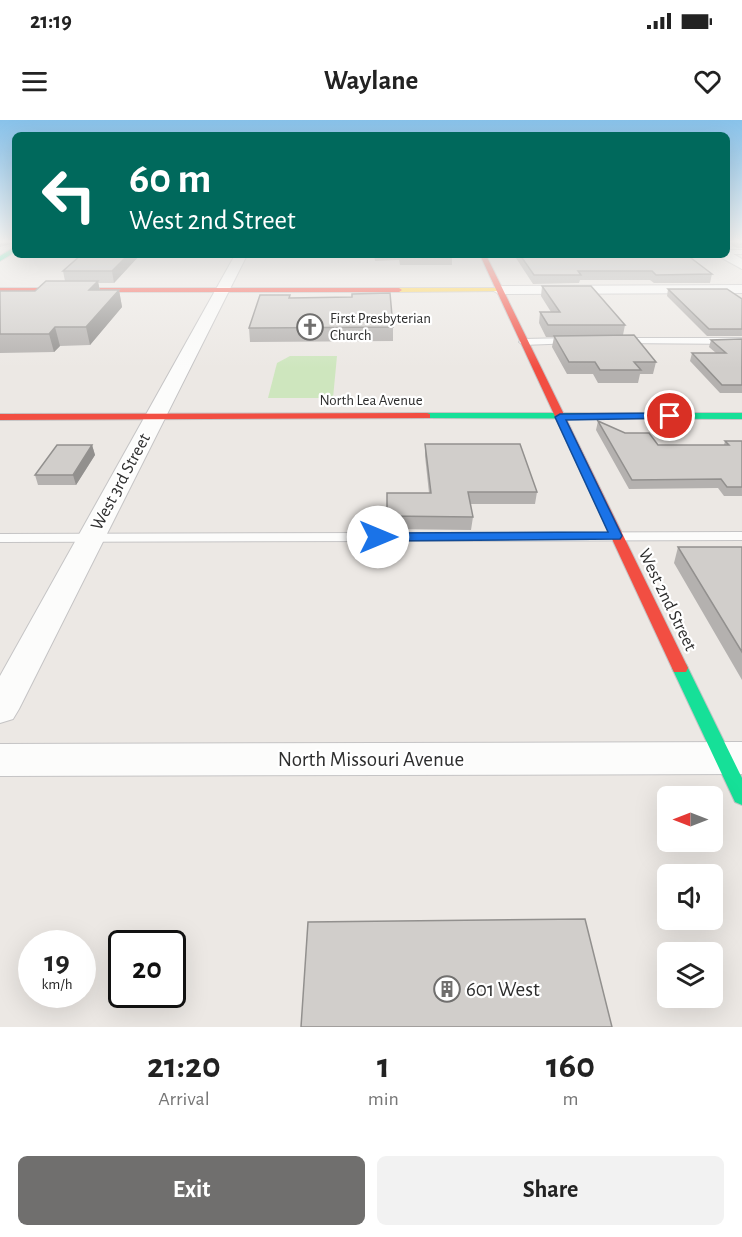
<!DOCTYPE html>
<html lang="en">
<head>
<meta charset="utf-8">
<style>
  body { margin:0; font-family:"Alegreya Sans",sans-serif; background:#f2f2f2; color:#222; height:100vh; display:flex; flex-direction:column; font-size:22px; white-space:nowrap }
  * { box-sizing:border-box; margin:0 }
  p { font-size:20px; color:#767676 }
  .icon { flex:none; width:33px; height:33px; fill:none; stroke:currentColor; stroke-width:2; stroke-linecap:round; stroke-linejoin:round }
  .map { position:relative; height:907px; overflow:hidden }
  .drawer { display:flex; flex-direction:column; background:#fff; flex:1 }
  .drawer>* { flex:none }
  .guide { position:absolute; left:12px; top:12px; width:718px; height:126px; border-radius:9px; box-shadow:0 6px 24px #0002; background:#00695c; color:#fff; overflow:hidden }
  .needle { width:39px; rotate:270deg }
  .buttons { position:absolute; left:657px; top:666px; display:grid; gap:12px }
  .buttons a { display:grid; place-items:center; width:66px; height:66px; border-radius:9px; background:#fff; box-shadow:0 6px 24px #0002; font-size:30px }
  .speed { position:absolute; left:18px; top:810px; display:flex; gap:12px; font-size:30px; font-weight:700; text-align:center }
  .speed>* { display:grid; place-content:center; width:78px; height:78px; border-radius:50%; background:#fff; box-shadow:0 6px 24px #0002; line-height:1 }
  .speed small { font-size:15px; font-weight:400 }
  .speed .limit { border:3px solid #111; border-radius:9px; background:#fff; color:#111 }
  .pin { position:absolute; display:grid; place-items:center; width:51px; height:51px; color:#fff; margin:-26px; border:3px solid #fff; border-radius:50%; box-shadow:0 2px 6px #0007 }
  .me { position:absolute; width:66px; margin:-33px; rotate:90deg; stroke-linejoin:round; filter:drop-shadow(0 0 4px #0008) }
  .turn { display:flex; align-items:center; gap:21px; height:126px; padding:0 18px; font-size:27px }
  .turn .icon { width:78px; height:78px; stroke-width:2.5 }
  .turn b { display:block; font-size:42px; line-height:51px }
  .eta { display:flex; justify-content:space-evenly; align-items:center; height:102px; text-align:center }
  .eta b { font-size:36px; font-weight:600; line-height:42px }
  .cta { display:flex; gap:12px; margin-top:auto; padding:12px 18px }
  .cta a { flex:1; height:69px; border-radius:9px; background:#706f6e; color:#fff; font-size:24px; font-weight:600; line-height:69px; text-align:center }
  .cta a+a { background:#f2f2f2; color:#222 }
  .status { display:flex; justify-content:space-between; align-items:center; height:42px; padding:0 30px; background:#fff; direction:ltr }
  .status svg { height:16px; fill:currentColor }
  header { display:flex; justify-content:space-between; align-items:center; height:78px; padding:0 18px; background:#fff; font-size:27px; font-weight:600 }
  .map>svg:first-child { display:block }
  .green { fill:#cee6be }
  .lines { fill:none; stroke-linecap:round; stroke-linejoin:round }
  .lane-casing { stroke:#c5c4c5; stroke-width:2 }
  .street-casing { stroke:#c5c4c5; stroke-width:2 }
  .fast-casing { stroke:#c5c4c5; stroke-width:2 }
  .slow-casing { stroke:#c5c4c5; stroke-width:2 }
  .jam-casing { stroke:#c5c4c5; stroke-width:2 }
  .lane { fill:#fcfcfb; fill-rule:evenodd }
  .street { fill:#fcfcfb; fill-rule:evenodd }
  .fast { fill:#16e098; fill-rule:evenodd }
  .slow { fill:#ffcf43; fill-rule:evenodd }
  .jam { fill:#f24e42; fill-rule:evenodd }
  .wall { fill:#b4b1af }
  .shaded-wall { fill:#92908e }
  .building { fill:#d1cecb; stroke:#92908e; stroke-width:1.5 }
  .route { fill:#1a73e8; stroke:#114b97; stroke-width:1.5 }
  .labels { text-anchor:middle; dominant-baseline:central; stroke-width:4.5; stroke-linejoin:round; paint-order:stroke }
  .far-poi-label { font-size:15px; fill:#2e2e2e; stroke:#fff; text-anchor:start }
  .far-street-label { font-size:15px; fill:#2e2e2e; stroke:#fff }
  .street-label { font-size:18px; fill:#2e2e2e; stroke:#fff }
  .near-street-label { font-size:21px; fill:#2e2e2e; stroke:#fff }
  .near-poi-label { font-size:21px; fill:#2e2e2e; stroke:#fff; text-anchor:start }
</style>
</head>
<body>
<div class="status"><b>21:19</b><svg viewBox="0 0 49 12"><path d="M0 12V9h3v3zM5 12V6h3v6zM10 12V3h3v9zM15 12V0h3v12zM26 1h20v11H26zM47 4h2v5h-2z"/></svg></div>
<header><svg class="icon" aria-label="menu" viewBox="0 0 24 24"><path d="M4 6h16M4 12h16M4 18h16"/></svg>Waylane<svg class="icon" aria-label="heart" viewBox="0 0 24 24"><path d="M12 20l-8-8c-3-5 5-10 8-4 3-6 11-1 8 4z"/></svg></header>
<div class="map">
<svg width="742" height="907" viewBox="0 0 742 907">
  <rect width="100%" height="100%" fill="#ece8e4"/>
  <path class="green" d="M 290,236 L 337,236 L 333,278 L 268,278 L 277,243 Z"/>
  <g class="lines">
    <g class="lane-casing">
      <path id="lane" d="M 728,130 L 742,130 L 742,134 L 728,134 Z
        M 571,218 L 574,219 L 574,223 L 523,225 L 519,222 L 523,219 Z
        M 619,218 L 742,218 L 742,224 L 616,223 L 616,219 Z
        M 742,412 L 742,420 L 0,422 L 0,414 Z"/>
    </g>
    <g class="street-casing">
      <path id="street" d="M 728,131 L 742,139 L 742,149 L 722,138 L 721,135 L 728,135 Z
        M 235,135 L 247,135 L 19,589 L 13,599 L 0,603 L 0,556 Z
        M 742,165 L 742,173 L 499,174 L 492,170 L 499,166 Z
        M 742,622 L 742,654 L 0,656 L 0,624 Z"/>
    </g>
    <g class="fast-casing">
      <path id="fast" d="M 15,127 L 15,132 L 0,141 L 0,136 Z
        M 427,293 L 742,293 L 742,299 L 424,298 L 424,294 Z
        M 680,543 L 686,544 L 688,548 L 742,658 L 742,685 L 735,682 L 672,548 L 674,544 Z"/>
    </g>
    <g class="slow-casing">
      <path id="slow" d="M 499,168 L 501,171 L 399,172 L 396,170 L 399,168 Z"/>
    </g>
    <g class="jam-casing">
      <path id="jam" d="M 480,135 L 486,135 L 688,548 L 686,552 L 674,552 L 672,548 Z
        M 0,168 L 399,168 L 402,170 L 399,172 L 0,172 Z
        M 427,293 L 430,294 L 430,298 L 0,300 L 0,294 Z"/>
    </g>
    <use href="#lane" class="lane"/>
    <use href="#street" class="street"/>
    <use href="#fast" class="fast"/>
    <use href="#slow" class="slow"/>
    <use href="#jam" class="jam"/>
  </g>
  <path class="wall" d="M 728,121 L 742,121 L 742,128 L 737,128 L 728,122 Z
    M 81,135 L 140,135 L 114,163 L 98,163 L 100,170 L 119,170 L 122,187 L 90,225 L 60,226 L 54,232 L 0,233 L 0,171 L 35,171 L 65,161 L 63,151 Z
    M 374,135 L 452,135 L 452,145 L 400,145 L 399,140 L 375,141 Z
    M 514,135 L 687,135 L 712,154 L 710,163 L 654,163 L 650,160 L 580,160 L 579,163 L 533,164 Z
    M 542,166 L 625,205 L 623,215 L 656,242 L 653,254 L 640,254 L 638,263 L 598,263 L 593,254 L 567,254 L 552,227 L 554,217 L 546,217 L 539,203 L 540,192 L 551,192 L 541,176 Z
    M 668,169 L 742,179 L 742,216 L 707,216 L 667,176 Z
    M 290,178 L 393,207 L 393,221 L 250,222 L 249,208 Z
    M 742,219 L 742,273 L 720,273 L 690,241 L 692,233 L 716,233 L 709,227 L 711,220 Z
    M 598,301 L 625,313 L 658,325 L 724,325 L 725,321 L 742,321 L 742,376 L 724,376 L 718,368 L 629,369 L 596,310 Z
    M 425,324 L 537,372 L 535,384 L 470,384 L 473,397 L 471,410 L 387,409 L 387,373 L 429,373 L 425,336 Z
    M 92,325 L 95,335 L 76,365 L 38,365 L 35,355 Z
    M 678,427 L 742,427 L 742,560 L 674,443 Z"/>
  <path class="shaded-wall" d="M 0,121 L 13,121 L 14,123 L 0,127 Z
    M 128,135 L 140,135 L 114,163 L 112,151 Z
    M 98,161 L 101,177 L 89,170 Z
    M 119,170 L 122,187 L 90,225 L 86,207 Z
    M 55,207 L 60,226 L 54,232 L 49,214 Z
    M 92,325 L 95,335 L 76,365 L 73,355 Z"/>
  <path class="building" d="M 733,121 L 742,121 L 742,124 L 738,124 Z
    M 81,135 L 128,135 L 112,151 L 63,151 Z
    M 520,135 L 687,135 L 712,154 L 656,155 L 652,151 L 578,151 L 581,155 L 534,155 Z
    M 46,161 L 98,161 L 89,170 L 119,170 L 86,207 L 55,207 L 49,214 L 0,214 L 0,171 L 35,171 Z
    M 542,166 L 591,166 L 625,205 L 548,205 L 540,192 L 560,192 Z
    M 668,169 L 727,169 L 742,179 L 742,209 L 709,209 Z
    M 390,173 L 393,207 L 249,208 L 260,175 L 290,175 L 289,178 L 352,177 L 352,174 Z
    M 634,215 L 656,242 L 634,242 L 641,250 L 600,250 L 595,242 L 569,242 L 554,216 Z
    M 742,219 L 742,265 L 722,265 L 692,233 L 726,233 L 711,220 Z
    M 598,301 L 625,313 L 649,313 L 658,325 L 729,325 L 725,321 L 742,321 L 742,367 L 727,367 L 721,359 L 632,360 Z
    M 425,324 L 520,324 L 537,372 L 468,372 L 473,397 L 387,396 L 387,373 L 431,373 Z
    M 57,325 L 92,325 L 73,355 L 35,355 Z
    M 678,427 L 742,427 L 742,532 Z
    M 585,799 L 612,907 L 301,907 L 308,802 Z"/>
  <linearGradient id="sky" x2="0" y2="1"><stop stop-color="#88c2ea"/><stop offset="0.49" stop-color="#f6f5f3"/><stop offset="1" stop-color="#f6f5f3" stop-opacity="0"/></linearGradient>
  <rect width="742" height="248" fill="url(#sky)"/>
  <path class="route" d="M 670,293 L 675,296 L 674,298 L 566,300 L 622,416 L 620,419 L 378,421 L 371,417 L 378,413 L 608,412 L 555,297 L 560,294 Z"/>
  <defs>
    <g id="church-ring" transform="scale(1.35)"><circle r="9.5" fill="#fff" stroke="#706f6e" stroke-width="1.5"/><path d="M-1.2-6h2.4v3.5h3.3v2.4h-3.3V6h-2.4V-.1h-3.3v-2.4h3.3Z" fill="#706f6e"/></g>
    <g id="building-ring" transform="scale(1.35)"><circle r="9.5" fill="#fff" stroke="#706f6e" stroke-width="1.5"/><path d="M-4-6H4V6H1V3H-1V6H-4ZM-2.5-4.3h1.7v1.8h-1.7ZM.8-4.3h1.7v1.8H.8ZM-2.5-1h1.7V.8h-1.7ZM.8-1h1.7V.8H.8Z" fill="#706f6e"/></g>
  </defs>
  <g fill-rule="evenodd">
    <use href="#church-ring" x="310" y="207"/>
    <use href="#building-ring" x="447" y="869"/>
  </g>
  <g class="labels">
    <g class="far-poi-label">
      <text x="330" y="198">First Presbyterian<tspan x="330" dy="17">Church</tspan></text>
    </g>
    <g class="far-street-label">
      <text x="371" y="280">North Lea Avenue</text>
    </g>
    <g class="street-label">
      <text transform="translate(121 362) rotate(-62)">West 3rd Street</text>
      <text transform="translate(667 480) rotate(64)">West 2nd Street</text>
    </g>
    <g class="near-street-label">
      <text x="371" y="639">North Missouri Avenue</text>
    </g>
    <g class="near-poi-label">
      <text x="466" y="869">601 West</text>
    </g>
  </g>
</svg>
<div class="buttons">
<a><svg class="needle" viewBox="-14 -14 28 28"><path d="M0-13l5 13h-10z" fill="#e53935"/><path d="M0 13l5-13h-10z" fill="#767676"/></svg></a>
<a><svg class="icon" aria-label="sound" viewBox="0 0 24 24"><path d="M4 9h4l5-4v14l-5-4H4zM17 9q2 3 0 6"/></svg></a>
<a><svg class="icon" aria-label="layers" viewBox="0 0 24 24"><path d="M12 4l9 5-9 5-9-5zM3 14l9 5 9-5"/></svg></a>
</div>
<div class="speed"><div>19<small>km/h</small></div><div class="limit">20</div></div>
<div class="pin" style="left:670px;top:296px;background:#d93025"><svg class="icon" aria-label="arrive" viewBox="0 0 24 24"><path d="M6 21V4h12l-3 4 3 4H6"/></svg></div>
<svg class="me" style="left:378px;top:417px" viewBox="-20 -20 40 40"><circle r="19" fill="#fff"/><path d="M0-13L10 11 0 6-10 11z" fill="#1a73e8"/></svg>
<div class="guide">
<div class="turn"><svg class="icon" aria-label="left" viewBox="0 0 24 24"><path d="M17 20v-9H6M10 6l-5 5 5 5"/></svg><div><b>60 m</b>West 2nd Street</div></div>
</div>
</div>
<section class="drawer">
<div class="eta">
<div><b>21:20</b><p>Arrival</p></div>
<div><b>1</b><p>min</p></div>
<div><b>160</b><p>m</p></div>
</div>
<div class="cta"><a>Exit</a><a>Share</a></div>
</section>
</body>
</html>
